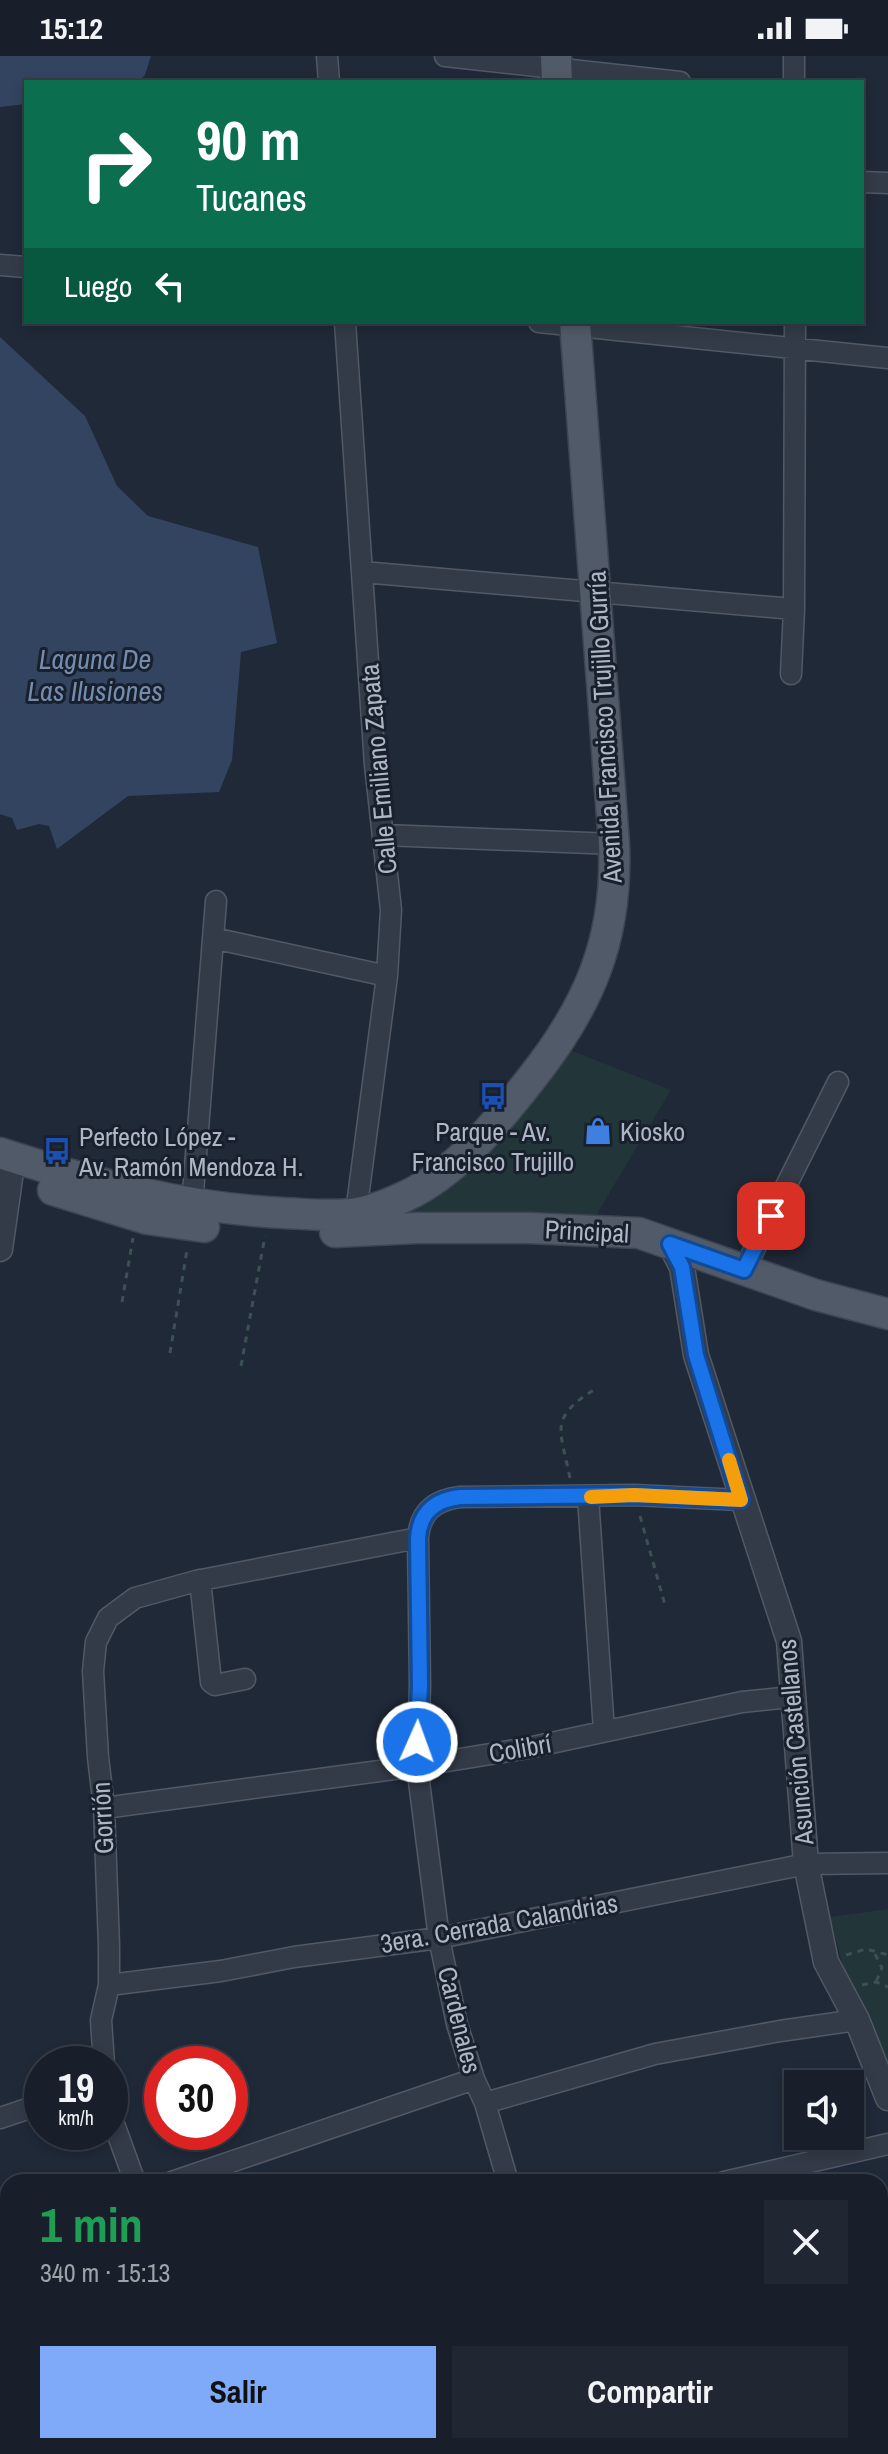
<!DOCTYPE html>
<html lang="es">
<head>
<meta charset="utf-8">
<style>
  body { margin:0; font-family:"Archivo Narrow",sans-serif; background:#212732; color:#f1f3f6; height:100vh; display:flex; flex-direction:column; font-size:30px; white-space:nowrap }
  * { box-sizing:border-box; margin:0 }
  p { font-size:26px; color:#9fa2a8 }
  .icon { flex:none; width:44px; height:44px; fill:none; stroke:currentColor; stroke-width:2; stroke-linecap:round; stroke-linejoin:round }
  .map { position:relative; flex:1; overflow:hidden }
  .panel { position:absolute; left:0px; top:2118px; width:888px; height:280px; display:flex; flex-direction:column; background:#181f2a; border-radius:24px 24px 0 0; box-shadow:0 4px 12px #0003,0 0 0 2px #363d47 }
  .panel>* { flex:none }
  .guide { position:absolute; left:24px; top:24px; width:840px; height:244px; border-radius:0px; box-shadow:0 4px 12px #0003,0 0 0 2px #363d47; background:#0b6e4f; color:#fff; overflow:hidden }
  .fabs { position:absolute; left:784px; top:2014px; display:grid; gap:16px }
  .fabs a { display:grid; place-items:center; width:80px; height:80px; border-radius:0px; background:#181f2a; box-shadow:0 4px 12px #0003,0 0 0 2px #363d47; font-size:40px }
  .speed { position:absolute; left:24px; top:1990px; display:flex; gap:16px; font-size:40px; font-weight:700; text-align:center }
  .speed>* { display:grid; place-content:center; width:104px; height:104px; border-radius:50%; background:#181f2a; box-shadow:0 4px 12px #0003,0 0 0 2px #363d47; line-height:1 }
  .speed small { font-size:20px; font-weight:400 }
  .speed .limit { border:12px solid #d22; background:#fff; color:#111 }
  .pin { position:absolute; display:grid; place-items:center; width:68px; height:68px; color:#fff; margin:-34px; border-radius:16px; box-shadow:0 4px 12px #0006 }
  .me { position:absolute; width:88px; margin:-44px; rotate:2deg; stroke-linejoin:round; filter:drop-shadow(0 0 6px #0008) }
  .turn { display:flex; align-items:center; gap:28px; height:168px; padding:0 40px; font-size:36px }
  .turn .icon { width:104px; height:104px; stroke-width:2.5 }
  .turn b { display:block; font-size:56px; line-height:68px }
  .then { display:flex; align-items:center; height:76px; padding:0 40px; background:#0003; gap:16px; font-size:30px }
  .round { display:grid; place-items:center; flex:none; width:84px; height:84px; border-radius:0px; background:#212732 }
  .head { display:flex; align-items:center; justify-content:space-between; height:136px; padding:0 40px }
  h1 { font-size:48px; font-weight:800; line-height:60px; color:#1e9e55 }
  .button { display:flex; gap:16px; margin-top:auto; padding:16px 40px }
  .button a { flex:1; height:92px; border-radius:0px; background:#7eaaf9; color:#111; font-size:32px; font-weight:800; line-height:92px; text-align:center }
  .button a+a { background:#212732; color:#f1f3f6 }
  .status { display:flex; justify-content:space-between; align-items:center; height:56px; padding:0 40px; background:#181f2a; direction:ltr }
  .status svg { height:22px; fill:currentColor }
  .map>svg:first-child { display:block }
  .green { fill:#223539 }
  .water { fill:#334460 }
  .lines { fill:none; stroke-linecap:round; stroke-linejoin:round }
  .minor-casing { stroke:#515966; stroke-width:23 }
  .tertiary-casing { stroke:#515966; stroke-width:27 }
  .primary-casing { stroke:#3d4452; stroke-width:33 }
  .path { stroke:#3c5153; stroke-width:3; stroke-dasharray:6 6; stroke-linecap:butt }
  .minor { stroke:#333b48; stroke-width:20 }
  .tertiary { stroke:#333b48; stroke-width:24 }
  .primary { stroke:#515a68; stroke-width:30 }
  .route-casing { stroke:#114b97; stroke-width:20 }
  .route { stroke:#1a73e8; stroke-width:14 }
  .slow { stroke:#f59e0b; stroke-width:14 }
  .labels { text-anchor:middle; dominant-baseline:central; stroke-width:6; stroke-linejoin:round; paint-order:stroke }
  .street-label { font-size:26px; fill:#aeb6c5; stroke:#19202d }
  .poi-label { font-size:26px; fill:#aeb6c5; stroke:#19202d; text-anchor:start }
  .water-label { font-size:28px; font-style:italic; fill:#748cae; stroke:#19202d }
</style>
</head>
<body>
<div class="status"><b>15:12</b><svg viewBox="0 0 49 12"><path d="M0 12V9h3v3zM5 12V6h3v6zM10 12V3h3v9zM15 12V0h3v12zM26 1h20v11H26zM47 4h2v5h-2z"/></svg></div>
<div class="map">
<svg width="888" height="2398" viewBox="0 0 888 2398">
  <rect width="100%" height="100%" fill="#202938"/>
  <path class="green" d="M 565,992 L 671,1034 L 591,1168 C 521,1158 452,1152 381,1161 Z
    M 888,1853 L 888,2008 L 884,2008 L 843,1910 L 830,1861 Z"/>
  <path class="water" d="M 0,0 L 151,0 L 145,19 L 138,26 L 26,26 L 26,48 L 0,51 Z
    M 0,281 L 85,360 L 117,430 L 148,460 L 258,491 L 277,587 L 241,596 L 232,704 L 219,736 L 128,740 L 57,793 L 49,770 L 39,768 L 17,774 L 12,762 L 0,758 Z"/>
  <g class="lines">
    <g class="minor-casing">
      <path id="minor" d="M 327,0 L 329,26
        M 445,0 L 680,26
        M 794,0 L 794,26
        M 862,126 L 888,127
        M 0,209 L 26,211
        M 345,266 L 375,709 L 391,854 L 387,920 L 356,1157
        M 539,266 L 888,302
        M 362,516 L 794,553
        M 791,618 L 794,553 L 795,266
        M 384,779 L 614,788
        M 213,882 L 387,920
        M 192,1149 L 216,845
        M 744,1214 L 838,1026
        M 588,1441 L 604,1675
        M 200,1524 L 211,1626 L 215,1629 L 245,1623
        M 104,1752 L 417,1710 L 528,1692 L 742,1646 L 791,1641
        M 109,1929 L 221,1915 L 294,1901 L 439,1882 L 806,1808 L 888,1807
        M 104,2008 L 101,1964 L 109,1929 L 109,1890 L 104,1752 L 98,1701 L 93,1615 L 96,1586 L 108,1562 L 135,1542 L 196,1525 L 418,1482
        M 485,2047 L 655,1998 L 780,1975 L 857,1964
        M 110,2057 L 135,2126
        M 0,2062 L 42,2048
        M 172,2126 L 474,2023
        M 508,2126 L 485,2047 L 474,2023 L 457,1968 L 439,1882 L 417,1710 L 420,1630 L 418,1482 C 420,1456 435,1444 460,1441 L 634,1439 L 741,1444
        M 724,2126 L 888,2088
        M 0,2184 L 8,2181
        M 880,2222 L 888,2220
        M 0,2304 L 8,2301
        M 880,2352 L 888,2350
        M 224,2390 L 226,2398
        M 604,2390 L 606,2398
        M 79,2398 L 104,2390
        M 429,2398 L 454,2390
        M 673,2398 L 708,2390"/>
    </g>
    <g class="tertiary-casing">
      <path id="tertiary" d="M 670,1188 L 682,1211 L 696,1299 L 789,1585 L 806,1808 L 826,1906 L 857,1964 L 888,2042
        M 0,1193 L 13,1101"/>
    </g>
    <g class="primary-casing">
      <path id="primary" d="M 556,0 L 557,26
        M 0,1097 C 96,1128 183,1152 284,1157 C 308,1158 333,1161 357,1157 C 376,1154 396,1145 414,1136 C 462,1110 498,1065 531,1023 C 589,950 618,883 614,788 L 575,266
        M 53,1134 L 147,1163 L 204,1171
        M 335,1176 L 417,1172 L 528,1172 L 639,1177 L 816,1239 L 888,1258"/>
    </g>
    <path class="path" d="M 122,1246 L 133,1182
      M 170,1297 L 187,1194
      M 241,1310 L 265,1180
      M 570,1422 C 560,1372 548,1362 597,1332
      M 640,1460 L 665,1549
      M 875,1898 L 882,1912 L 876,1926
      M 846,1899 L 866,1893 L 888,1899
      M 862,1929 L 876,1926 L 888,1931"/>
    <use href="#minor" class="minor"/>
    <use href="#tertiary" class="tertiary"/>
    <use href="#primary" class="primary"/>
  </g>
  <g class="lines">
    <g class="route-casing">
      <path id="route" d="M 417,1686 L 420,1630 L 418,1482 C 420,1456 435,1444 460,1441 L 634,1439 L 741,1444 L 696,1299 L 682,1211 L 670,1188 L 744,1214 L 771,1160"/>
    </g>
    <use href="#route" class="route"/>
    <path class="slow" d="M 591,1441 L 634,1439 L 741,1444 L 729,1404"/>
  </g>
  <defs>
    <g id="bus-bare" transform="scale(2.16)"><path d="M-5-6H5V4H4V6H2V4H-2V6H-4V4H-5ZM-3.5-4V0h7V-4ZM-3.5 1.2v1.5H-2V1.2ZM2 1.2v1.5H3.5V1.2Z" fill="#1a4fb4" stroke="#19202d" stroke-width="2.5" paint-order="stroke"/></g>
    <g id="shop-bare" transform="scale(2.16)"><path d="M-5-2.5h2.3a2.7 3.5 0 0 1 5.4 0H5L5.5 6h-11ZM-1.5-2.5h3a1.5 2.3 0 0 0-3 0Z" fill="#3f7fe0" stroke="#19202d" stroke-width="2.5" paint-order="stroke"/></g>
  </defs>
  <g fill-rule="evenodd">
    <use href="#bus-bare" x="493" y="1040"/>
    <use href="#shop-bare" x="598" y="1075"/>
    <use href="#bus-bare" x="57" y="1095"/>
  </g>
  <g class="labels">
    <g class="street-label">
      <text transform="translate(604 671) rotate(-93)">Avenida Francisco Trujillo Gurría</text>
      <text transform="translate(378 713) rotate(-95)">Calle Emiliano Zapata</text>
      <text transform="translate(587 1175) rotate(3)">Principal</text>
      <text transform="translate(795 1686) rotate(-95)">Asunción Castellanos</text>
      <text transform="translate(520 1692) rotate(-10)">Colibrí</text>
      <text transform="translate(102 1762) rotate(-93)">Gorrión</text>
      <text transform="translate(499 1867) rotate(-10)">3era. Cerrada Calandrias</text>
      <text transform="translate(460 1964) rotate(76)">Cardenales</text>
    </g>
    <g class="poi-label">
      <text x="493" y="1075" text-anchor="middle">Parque - Av.<tspan x="493" dy="30">Francisco Trujillo</tspan></text>
      <text x="620" y="1075">Kiosko</text>
      <text x="79" y="1080">Perfecto López -<tspan x="79" dy="30">Av. Ramón Mendoza H.</tspan></text>
    </g>
    <g class="water-label">
      <text x="95" y="603">Laguna De<tspan x="95" dy="32">Las Ilusiones</tspan></text>
    </g>
  </g>
</svg>
<div class="fabs">
<a><svg class="icon" aria-label="sound" viewBox="0 0 24 24"><path d="M4 9h4l5-4v14l-5-4H4zM17 9q2 3 0 6"/></svg></a>
</div>
<div class="speed"><div>19<small>km/h</small></div><div class="limit">30</div></div>
<div class="pin" style="left:771px;top:1160px;background:#d93025"><svg class="icon" aria-label="arrive" viewBox="0 0 24 24"><path d="M6 21V4h12l-3 4 3 4H6"/></svg></div>
<svg class="me" style="left:417px;top:1686px" viewBox="-20 -20 40 40"><circle r="17" fill="#1a73e8" stroke="#fff" stroke-width="3"/><path d="M0-11L8 9 0 5-8 9z" fill="#fff"/></svg>
<div class="guide">
<div class="turn"><svg class="icon" aria-label="right" viewBox="0 0 24 24"><path d="M7 20v-9h11M14 6l5 5-5 5"/></svg><div><b>90 m</b>Tucanes</div></div>
<div class="then">Luego<svg class="icon" aria-label="left" viewBox="0 0 24 24"><path d="M17 20v-9H6M10 6l-5 5 5 5"/></svg></div>
</div>
<section class="panel">
<div class="head"><div><h1>1 min</h1><p>340 m · 15:13</p></div><a class="round"><svg class="icon" aria-label="close" viewBox="0 0 24 24"><path d="M6 6l12 12M18 6L6 18"/></svg></a></div>
<div class="button"><a>Salir</a><a>Compartir</a></div>
</section>
</div>
</body>
</html>
